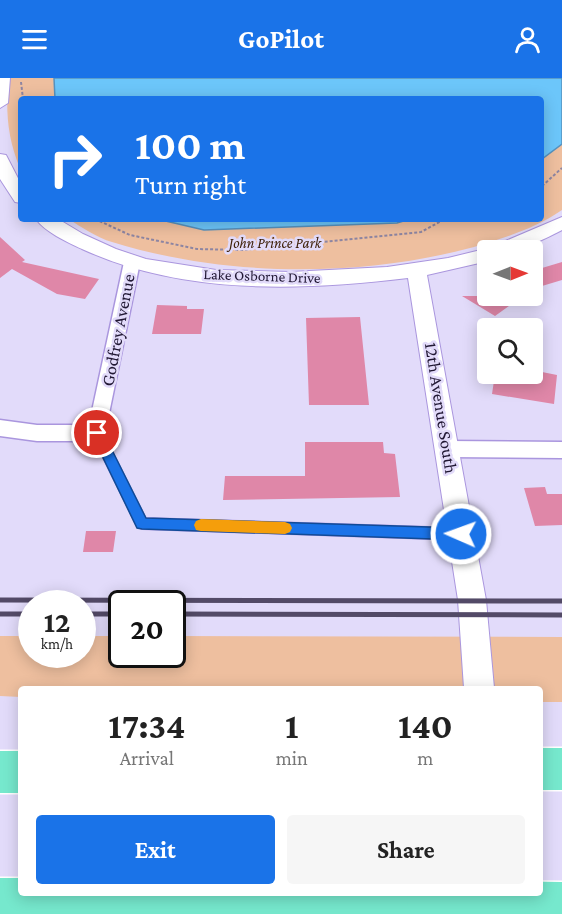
<!DOCTYPE html>
<html lang="en">
<head>
<meta charset="utf-8">
<style>
  body { margin:0; font-family:"Crimson Pro",serif; background:#f6f6f6; color:#222; height:100vh; display:flex; flex-direction:column; font-size:22px; white-space:nowrap }
  * { box-sizing:border-box; margin:0 }
  p { font-size:20px; color:#767676 }
  .icon { flex:none; width:33px; height:33px; fill:none; stroke:currentColor; stroke-width:2; stroke-linecap:round; stroke-linejoin:round }
  .map { position:relative; flex:1; overflow:hidden }
  .side { position:absolute; left:18px; top:608px; width:525px; height:210px; display:flex; flex-direction:column; background:#fff; border-radius:6px; box-shadow:0 3px 15px #0003 }
  .side>* { flex:none }
  .top-card { position:absolute; left:18px; top:18px; width:526px; height:126px; border-radius:6px; box-shadow:0 3px 15px #0003; background:#1a73e8; color:#fff; overflow:hidden }
  .needle { width:39px; rotate:89deg }
  .tools { position:absolute; left:477px; top:162px; display:grid; gap:12px }
  .tools a { display:grid; place-items:center; width:66px; height:66px; border-radius:6px; background:#fff; box-shadow:0 3px 15px #0003; font-size:30px }
  .speed { position:absolute; left:18px; top:512px; display:flex; gap:12px; font-size:30px; font-weight:700; text-align:center }
  .speed>* { display:grid; place-content:center; width:78px; height:78px; border-radius:50%; background:#fff; box-shadow:0 3px 15px #0003; line-height:1 }
  .speed small { font-size:15px; font-weight:400 }
  .speed .limit { border:3px solid #111; border-radius:9px; background:#fff; color:#111 }
  .pin { position:absolute; display:grid; place-items:center; width:51px; height:51px; color:#fff; margin:-26px; border:3px solid #fff; border-radius:50%; box-shadow:0 2px 6px #0007 }
  .me { position:absolute; width:66px; margin:-33px; rotate:272deg; stroke-linejoin:round; filter:drop-shadow(0 0 4px #0008) }
  .turn { display:flex; align-items:center; gap:21px; height:126px; padding:0 18px; font-size:27px }
  .turn .icon { width:78px; height:78px; stroke-width:2.5 }
  .turn b { display:block; font-size:42px; line-height:51px }
  .eta { display:flex; justify-content:space-evenly; align-items:center; height:102px; text-align:center }
  .eta b { font-size:36px; font-weight:700; line-height:42px }
  .action { display:flex; gap:12px; margin-top:auto; padding:12px 18px }
  .action a { flex:1; height:69px; border-radius:6px; background:#1a73e8; color:#fff; font-size:24px; font-weight:700; line-height:69px; text-align:center }
  .action a+a { background:#f6f6f6; color:#222 }
  header { display:flex; justify-content:space-between; align-items:center; height:78px; padding:0 18px; background:#1a73e8; color:#fff; font-size:27px; font-weight:700 }
  .map>svg:first-child { display:block }
  .green { fill:#eebf9f }
  .water { fill:#6cc6fa; stroke:#5692bf; stroke-width:1.5 }
  .building { fill:#df87a8 }
  .lines { fill:none; stroke-linecap:round; stroke-linejoin:round }
  .service-casing { stroke:#aa96de; stroke-width:4 }
  .minor-casing { stroke:#aa96de; stroke-width:3 }
  .tertiary-casing { stroke:#aa96de; stroke-width:2 }
  .motorway-casing { stroke:#fff; stroke-width:3 }
  .path { stroke:#8d85a2; stroke-width:2; stroke-dasharray:3 2; stroke-linecap:butt }
  .service { fill:#fff; fill-rule:evenodd }
  .minor { fill:#fff; fill-rule:evenodd }
  .tertiary { fill:#fff; fill-rule:evenodd }
  .motorway { fill:#76e8cd; fill-rule:evenodd }
  .rail { stroke:#534a67; stroke-width:5 }
  .motorway-bridge-casing { stroke:#fff; stroke-width:43; stroke-linecap:butt }
  .motorway-bridge { stroke:#76e8cd; stroke-width:40 }
  .route { fill:#1a73e8; stroke:#114b97; stroke-width:1.5 }
  .slow { fill:#f59e0b }
  .labels { text-anchor:middle; dominant-baseline:central; stroke-width:5; stroke-linejoin:round; paint-order:stroke }
  .far-park-label { font-size:15px; font-style:italic; fill:#3f2109; stroke:#e2dbfa }
  .far-street-label { font-size:15px; fill:#211834; stroke:#e2dbfa }
  .street-label { font-size:18px; fill:#211834; stroke:#e2dbfa }
</style>
</head>
<body>
<header><svg class="icon" aria-label="menu" viewBox="0 0 24 24"><path d="M4 6h16M4 12h16M4 18h16"/></svg>GoPilot<svg class="icon" aria-label="person" viewBox="0 0 24 24"><circle cx="12" cy="8" r="4"/><path d="M4 21q1-7 8-7t8 7"/></svg></header>
<div class="map">
<svg width="562" height="836" viewBox="0 0 562 836">
  <rect width="100%" height="100%" fill="#e2dbfa"/>
  <path class="green" d="M 8,0 L 562,0 L 562,132 C 536,150 504,160 474,169 C 360,200 225,199 112,164 C 97,160 82,149 68,141 L 542,141 L 542,21 L 21,21 L 21,93 C 7,59 6,36 8,0 Z
    M 0,558 L 31,558 L 32,576 L 82,576 L 83,558 L 121,558 L 122,576 L 172,576 L 173,558 L 562,559 L 562,624 L 540,624 L 540,610 L 21,610 L 21,619 L 0,618 Z"/>
  <path class="water" d="M 54,0 L 562,0 L 562,66 L 542,81 L 542,21 L 55,21 Z
    M 157,141 L 410,141 L 397,145 L 204,152 Z"/>
  <path class="building" d="M 0,159 L 25,182 L 22,184 L 99,201 L 85,221 L 57,216 L 12,191 L 0,200 Z
    M 562,184 L 562,202 L 532,211 L 532,193 Z
    M 462,218 L 523,218 L 495,238 Z
    M 157,227 L 187,228 L 187,231 L 204,231 L 201,256 L 152,256 Z
    M 360,239 L 369,327 L 309,327 L 306,240 Z
    M 532,292 L 557,297 L 554,326 L 492,316 L 495,296 L 532,296 Z
    M 305,364 L 383,364 L 384,375 L 395,376 L 400,419 L 223,422 L 225,398 L 305,398 Z
    M 545,409 L 547,416 L 562,416 L 562,447 L 535,448 L 524,410 Z
    M 86,453 L 116,453 L 113,474 L 83,474 Z"/>
  <g class="lines">
    <g class="service-casing">
      <path id="service" d="M 97,351 L 100,352 L 145,441 L 461,451 L 465,453 L 466,456 L 465,459 L 461,461 L 142,450 L 138,448 L 92,355 Z"/>
    </g>
    <g class="minor-casing">
      <path id="minor" d="M 132,179 L 138,180 L 140,184 L 104,360 L 97,363 L 37,363 L 0,358 L 0,342 L 37,347 L 89,347 L 124,184 L 126,180 Z
        M 448,363 L 562,364 L 562,380 L 448,379 L 441,377 L 438,371 L 441,365 Z"/>
    </g>
    <g class="tertiary-casing">
      <path id="tertiary" d="M 0,0 L 10,0 L 8,25 L 0,30 Z
        M 0,76 L 6,77 L 21,106 L 21,125 L 15,124 L 0,101 Z
        M 562,139 L 562,152 C 531,168 522,172 488,172 L 488,183 L 427,197 L 486,522 L 494,610 L 464,610 L 458,522 L 408,200 C 300,213 182,217 82,171 C 67,164 45,154 36,141 L 58,141 L 83,156 L 116,171 L 146,181 L 216,192 L 290,194 L 387,189 L 448,180 L 489,170 Z"/>
    </g>
    <g class="motorway-casing">
      <path id="motorway" d="M 540,670 L 562,670 L 562,712 L 540,712 Z
        M 0,673 L 21,673 L 21,715 L 0,715 Z
        M 0,800 L 21,800 L 21,814 L 447,814 L 450,822 L 444,836 L 0,836 Z"/>
    </g>
    <path class="path" d="M 21,4 L 23,21
      M 542,108 L 562,90
      M 95,141 L 130,157 L 197,171 L 243,172 L 421,154 L 445,141"/>
    <use href="#service" class="service"/>
    <use href="#minor" class="minor"/>
    <use href="#tertiary" class="tertiary"/>
    <use href="#motorway" class="motorway"/>
    <path class="rail" d="M 0,522 L 562,523
      M 0,536 L 32,536
      M 82,536 L 122,536
      M 172,536 L 562,537"/>
    <g class="motorway-bridge-casing">
      <path id="motorway-bridge" d="M 427,822 L 562,824"/>
    </g>
    <use href="#motorway-bridge" class="motorway-bridge"/>
  </g>
  <path class="route" d="M 97,350 L 102,352 L 146,440 L 461,450 L 466,452 L 468,456 L 466,460 L 461,462 L 142,451 L 137,450 L 91,355 Z"/>
  <path class="slow" d="M 201,441 L 285,444 L 290,446 L 292,450 L 290,454 L 285,456 L 201,453 L 196,452 L 194,447 L 196,443 Z"/>
  <g class="labels">
    <g class="far-park-label">
      <text x="275" y="165">John Prince Park</text>
    </g>
    <g class="far-street-label">
      <text transform="translate(262 198) rotate(2)">Lake Osborne Drive</text>
    </g>
    <g class="street-label">
      <text transform="translate(118 252) rotate(-79)">Godfrey Avenue</text>
      <text transform="translate(441 330) rotate(81)">12th Avenue South</text>
    </g>
  </g>
</svg>
<div class="tools">
<a><svg class="needle" viewBox="-14 -14 28 28"><path d="M0-13l5 13h-10z" fill="#e53935"/><path d="M0 13l5-13h-10z" fill="#767676"/></svg></a>
<a><svg class="icon" aria-label="search" viewBox="0 0 24 24"><circle cx="10" cy="10" r="6"/><path d="M15 15l6 6"/></svg></a>
</div>
<div class="speed"><div>12<small>km/h</small></div><div class="limit">20</div></div>
<div class="pin" style="left:97px;top:355px;background:#d93025"><svg class="icon" aria-label="arrive" viewBox="0 0 24 24"><path d="M6 21V4h12l-3 4 3 4H6"/></svg></div>
<svg class="me" style="left:461px;top:456px" viewBox="-20 -20 40 40"><circle r="17" fill="#1a73e8" stroke="#fff" stroke-width="3"/><path d="M0-11L8 9 0 5-8 9z" fill="#fff"/></svg>
<div class="top-card">
<div class="turn"><svg class="icon" aria-label="right" viewBox="0 0 24 24"><path d="M7 20v-9h11M14 6l5 5-5 5"/></svg><div><b>100 m</b>Turn right</div></div>
</div>
<section class="side">
<div class="eta">
<div><b>17:34</b><p>Arrival</p></div>
<div><b>1</b><p>min</p></div>
<div><b>140</b><p>m</p></div>
</div>
<div class="action"><a>Exit</a><a>Share</a></div>
</section>
</div>
</body>
</html>
